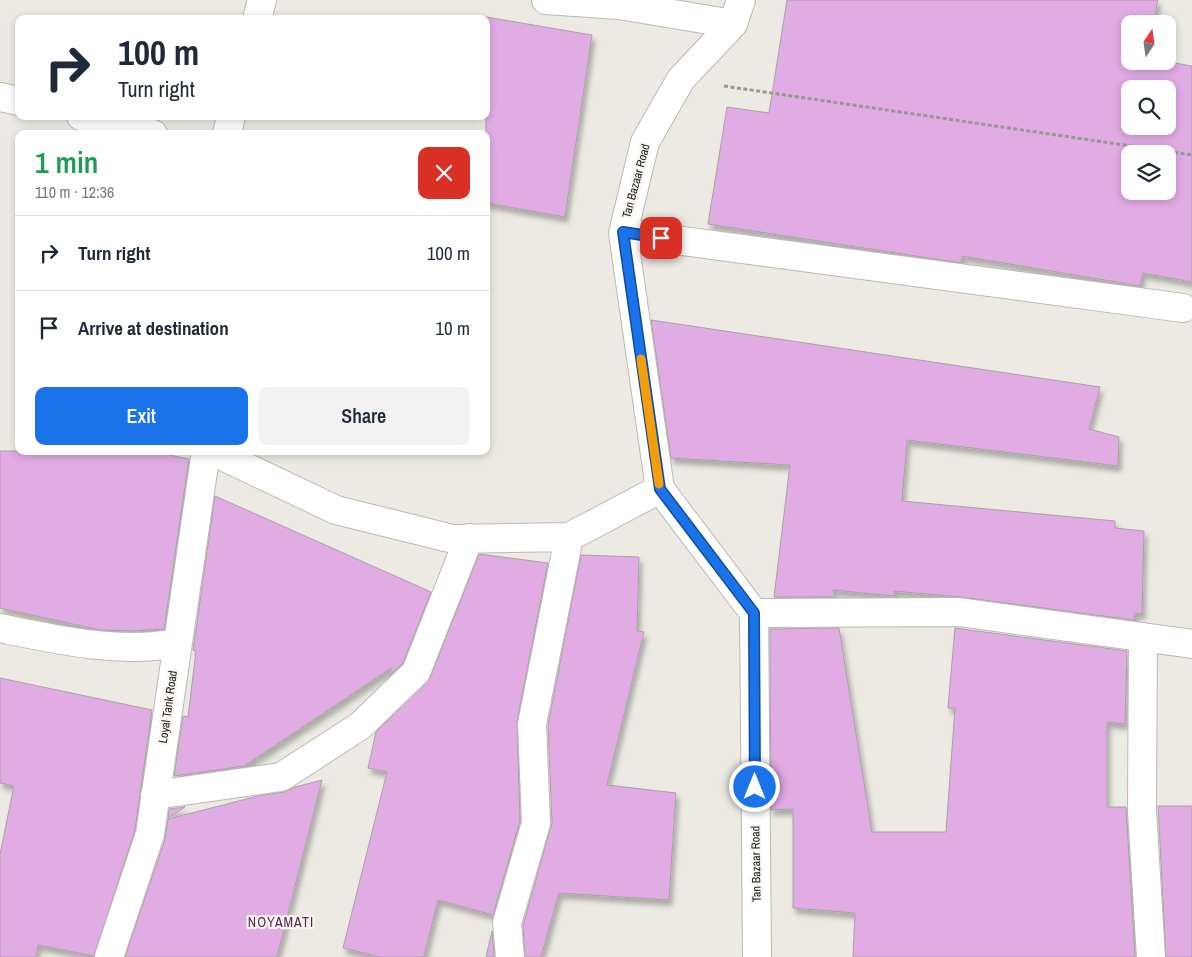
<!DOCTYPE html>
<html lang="en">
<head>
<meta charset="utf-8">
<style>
  body { margin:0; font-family:"Archivo Narrow",sans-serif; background:#f2f2f3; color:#1f2937; height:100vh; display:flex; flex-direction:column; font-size:19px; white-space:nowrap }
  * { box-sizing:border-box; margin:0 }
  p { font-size:16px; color:#747a83 }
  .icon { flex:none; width:28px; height:28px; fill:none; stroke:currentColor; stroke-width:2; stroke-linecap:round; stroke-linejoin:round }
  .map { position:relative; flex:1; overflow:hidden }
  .details { position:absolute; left:15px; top:130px; width:475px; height:325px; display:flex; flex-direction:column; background:#fff; border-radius:10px; box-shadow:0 2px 8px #0003 }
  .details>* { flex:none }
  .guide { position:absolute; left:15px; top:15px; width:475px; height:105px; border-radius:10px; box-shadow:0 2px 8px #0003; background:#fff; color:#1f2937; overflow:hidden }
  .needle { width:32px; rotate:13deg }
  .fabs { position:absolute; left:1121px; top:15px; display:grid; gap:10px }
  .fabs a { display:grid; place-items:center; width:55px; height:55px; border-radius:10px; background:#fff; box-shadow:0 2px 8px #0003; font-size:25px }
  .pin { position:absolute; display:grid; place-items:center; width:42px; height:42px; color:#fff; margin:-21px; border-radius:10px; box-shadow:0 2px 8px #0006 }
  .me { position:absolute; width:55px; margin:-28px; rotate:0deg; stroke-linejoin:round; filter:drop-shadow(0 0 4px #0008) }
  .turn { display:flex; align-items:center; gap:18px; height:105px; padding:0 20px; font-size:22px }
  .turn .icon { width:65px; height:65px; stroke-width:2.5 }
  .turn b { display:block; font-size:35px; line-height:42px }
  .round { display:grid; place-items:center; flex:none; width:52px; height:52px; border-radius:10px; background:#f2f2f3 }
  .headline { display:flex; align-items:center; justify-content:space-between; height:85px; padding:0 20px }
  h1 { font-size:30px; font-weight:600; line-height:38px; color:#1e9e55 }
  .action { display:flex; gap:10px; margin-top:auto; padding:10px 20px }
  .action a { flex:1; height:58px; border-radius:10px; background:#1a73e8; color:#fff; font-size:20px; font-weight:600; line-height:58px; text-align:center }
  .action a+a { background:#f2f2f3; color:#1f2937 }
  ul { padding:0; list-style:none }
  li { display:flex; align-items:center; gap:15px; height:75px; padding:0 20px; border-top:1px solid #e0e1e3 }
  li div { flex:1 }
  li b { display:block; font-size:19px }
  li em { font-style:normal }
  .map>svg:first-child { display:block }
  .building { fill:#e1abe4; stroke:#a7a2a7; fill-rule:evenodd; filter:url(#shadow) }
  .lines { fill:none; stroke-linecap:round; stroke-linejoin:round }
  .minor-casing { stroke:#bcb9b3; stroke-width:30 }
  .path { stroke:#999893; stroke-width:3; stroke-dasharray:4 2.5; stroke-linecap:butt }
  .minor { stroke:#fff; stroke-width:28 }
  .route-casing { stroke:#114b97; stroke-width:12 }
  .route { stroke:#1a73e8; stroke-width:9 }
  .slow { stroke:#f59e0b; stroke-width:9 }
  .labels { text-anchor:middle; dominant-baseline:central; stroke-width:4.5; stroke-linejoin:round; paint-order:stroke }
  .street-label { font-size:12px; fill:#1c1b19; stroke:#f9f7f0 }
  .neighbourhood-label { font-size:14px; letter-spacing:1px; fill:#542558; stroke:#f9f7f0 }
</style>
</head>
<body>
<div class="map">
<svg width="1192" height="957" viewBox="0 0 1192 957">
  <defs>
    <filter id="shadow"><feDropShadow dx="3" dy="5.5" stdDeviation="2.5" flood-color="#0004"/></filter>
  </defs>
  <rect width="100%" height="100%" fill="#eceae3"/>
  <path class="building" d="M 787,0 L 1158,0 L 1153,24 L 1130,24 L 1130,61 L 1163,61 L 1192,66 L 1192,282 L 1143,273 L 1140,286 L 962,256 L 961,263 L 708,224 L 727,107 L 769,113 ZM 1130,89 L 1168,89 L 1168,126 L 1130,126 ZM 1130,154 L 1168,154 L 1168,191 L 1130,191 Z
    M 486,17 L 592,35 L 565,217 L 486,203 Z
    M 651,320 L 1100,387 L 1089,429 L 1119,437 L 1118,466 L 907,440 L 902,501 L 1115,521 L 1115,528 L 1144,531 L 1142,614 L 1135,613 L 1134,620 L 961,597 L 894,591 L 894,596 L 833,590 L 834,597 L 774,597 L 790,465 L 671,458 Z
    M 0,451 L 149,451 L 189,459 L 164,629 L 133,631 L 100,630 L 0,608 Z
    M 215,496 L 431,592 L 403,663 L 389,676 L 391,668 L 244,766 L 174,776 L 183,716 L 188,717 L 196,651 L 193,650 Z
    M 479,554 L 548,563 L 517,721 L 520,821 L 493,915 L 438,900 L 424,957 L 380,957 L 343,948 L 387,772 L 368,768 L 376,732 L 430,678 Z
    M 581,555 L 639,557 L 637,631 L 644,632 L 607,785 L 676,793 L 669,900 L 559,893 L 541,957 L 525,957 L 523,925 L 552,823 L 548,725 Z
    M 839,628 L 872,832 L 946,832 L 955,708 L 948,708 L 955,628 L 1127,651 L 1125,724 L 1107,722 L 1107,807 L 1126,807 L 1135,957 L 853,957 L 855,913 L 793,908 L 793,809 L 771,810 L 770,629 Z
    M 0,678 L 152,710 L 135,830 L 94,956 L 38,945 L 36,957 L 0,957 L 0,854 L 14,786 L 0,783 Z
    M 322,780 L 277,957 L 125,957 L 165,839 L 168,819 L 258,796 L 284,792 L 295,787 Z
    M 1158,806 L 1192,806 L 1192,957 L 1166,957 Z
    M 185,807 L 168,818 L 169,809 Z
    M 492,931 L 494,957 L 486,957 Z"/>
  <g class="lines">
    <g class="minor-casing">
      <path id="minor" d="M 546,0 L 619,5 L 733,24
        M 741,0 L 733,24 L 681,79 L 645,142 L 623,233 L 660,489 L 754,613 L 757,957
        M 257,19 L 262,0
        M 0,97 L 19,101
        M 81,116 L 153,134
        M 227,134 L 231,116
        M 623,233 L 1183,308
        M 212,451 L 336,510 L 453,539 L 569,537 L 660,489
        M 754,613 L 959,612 L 1192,644
        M 0,628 C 58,640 119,654 177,643
        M 1143,637 L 1142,811 L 1151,957
        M 155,795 L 281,777 L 360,726 L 416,672 L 469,538
        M 109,957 L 150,834 L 206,451
        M 510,957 L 507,923 L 536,823 L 532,724 L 569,537"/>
    </g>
    <path class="path" d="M 724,86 L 1192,155"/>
    <use href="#minor" class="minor"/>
  </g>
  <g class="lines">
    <g class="route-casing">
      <path id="route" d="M 661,238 L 623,232 L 660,489 L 754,613 L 755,787"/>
    </g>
    <use href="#route" class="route"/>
    <path class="slow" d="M 641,359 L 659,484"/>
  </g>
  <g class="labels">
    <g class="street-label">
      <text transform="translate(636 181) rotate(-75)">Tan Bazaar Road</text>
      <text transform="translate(168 707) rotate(-82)">Loyal Tank Road</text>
      <text transform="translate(756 864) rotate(-91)">Tan Bazaar Road</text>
    </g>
    <g class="neighbourhood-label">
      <text x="281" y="922">NOYAMATI</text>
    </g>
  </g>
</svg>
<div class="fabs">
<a><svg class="needle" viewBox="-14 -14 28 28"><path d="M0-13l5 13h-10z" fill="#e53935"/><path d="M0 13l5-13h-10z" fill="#747a83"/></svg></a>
<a><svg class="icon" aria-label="search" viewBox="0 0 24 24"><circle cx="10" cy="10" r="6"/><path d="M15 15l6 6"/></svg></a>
<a><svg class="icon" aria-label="layers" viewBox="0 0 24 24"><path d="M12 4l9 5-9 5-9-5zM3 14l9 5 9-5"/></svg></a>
</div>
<div class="pin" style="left:661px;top:238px;background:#d93025"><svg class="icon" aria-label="arrive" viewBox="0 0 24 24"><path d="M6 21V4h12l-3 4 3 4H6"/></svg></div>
<svg class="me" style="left:755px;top:787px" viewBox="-20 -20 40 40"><circle r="17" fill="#1a73e8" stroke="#fff" stroke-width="3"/><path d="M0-11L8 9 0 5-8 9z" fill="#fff"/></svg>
<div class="guide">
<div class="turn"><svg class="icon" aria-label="right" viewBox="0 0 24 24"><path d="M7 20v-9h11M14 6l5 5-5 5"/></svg><div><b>100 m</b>Turn right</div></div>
</div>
<section class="details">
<div class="headline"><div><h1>1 min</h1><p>110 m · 12:36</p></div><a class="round" style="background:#d93025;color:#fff"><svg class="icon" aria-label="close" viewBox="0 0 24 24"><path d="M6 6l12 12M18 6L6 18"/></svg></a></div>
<ul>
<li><svg class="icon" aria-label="right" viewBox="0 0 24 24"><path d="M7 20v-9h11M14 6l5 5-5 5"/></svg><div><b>Turn right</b></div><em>100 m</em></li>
<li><svg class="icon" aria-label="arrive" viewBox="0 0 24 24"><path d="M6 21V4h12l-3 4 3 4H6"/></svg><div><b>Arrive at destination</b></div><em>10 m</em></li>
</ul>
<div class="action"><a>Exit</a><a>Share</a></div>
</section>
</div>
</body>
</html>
